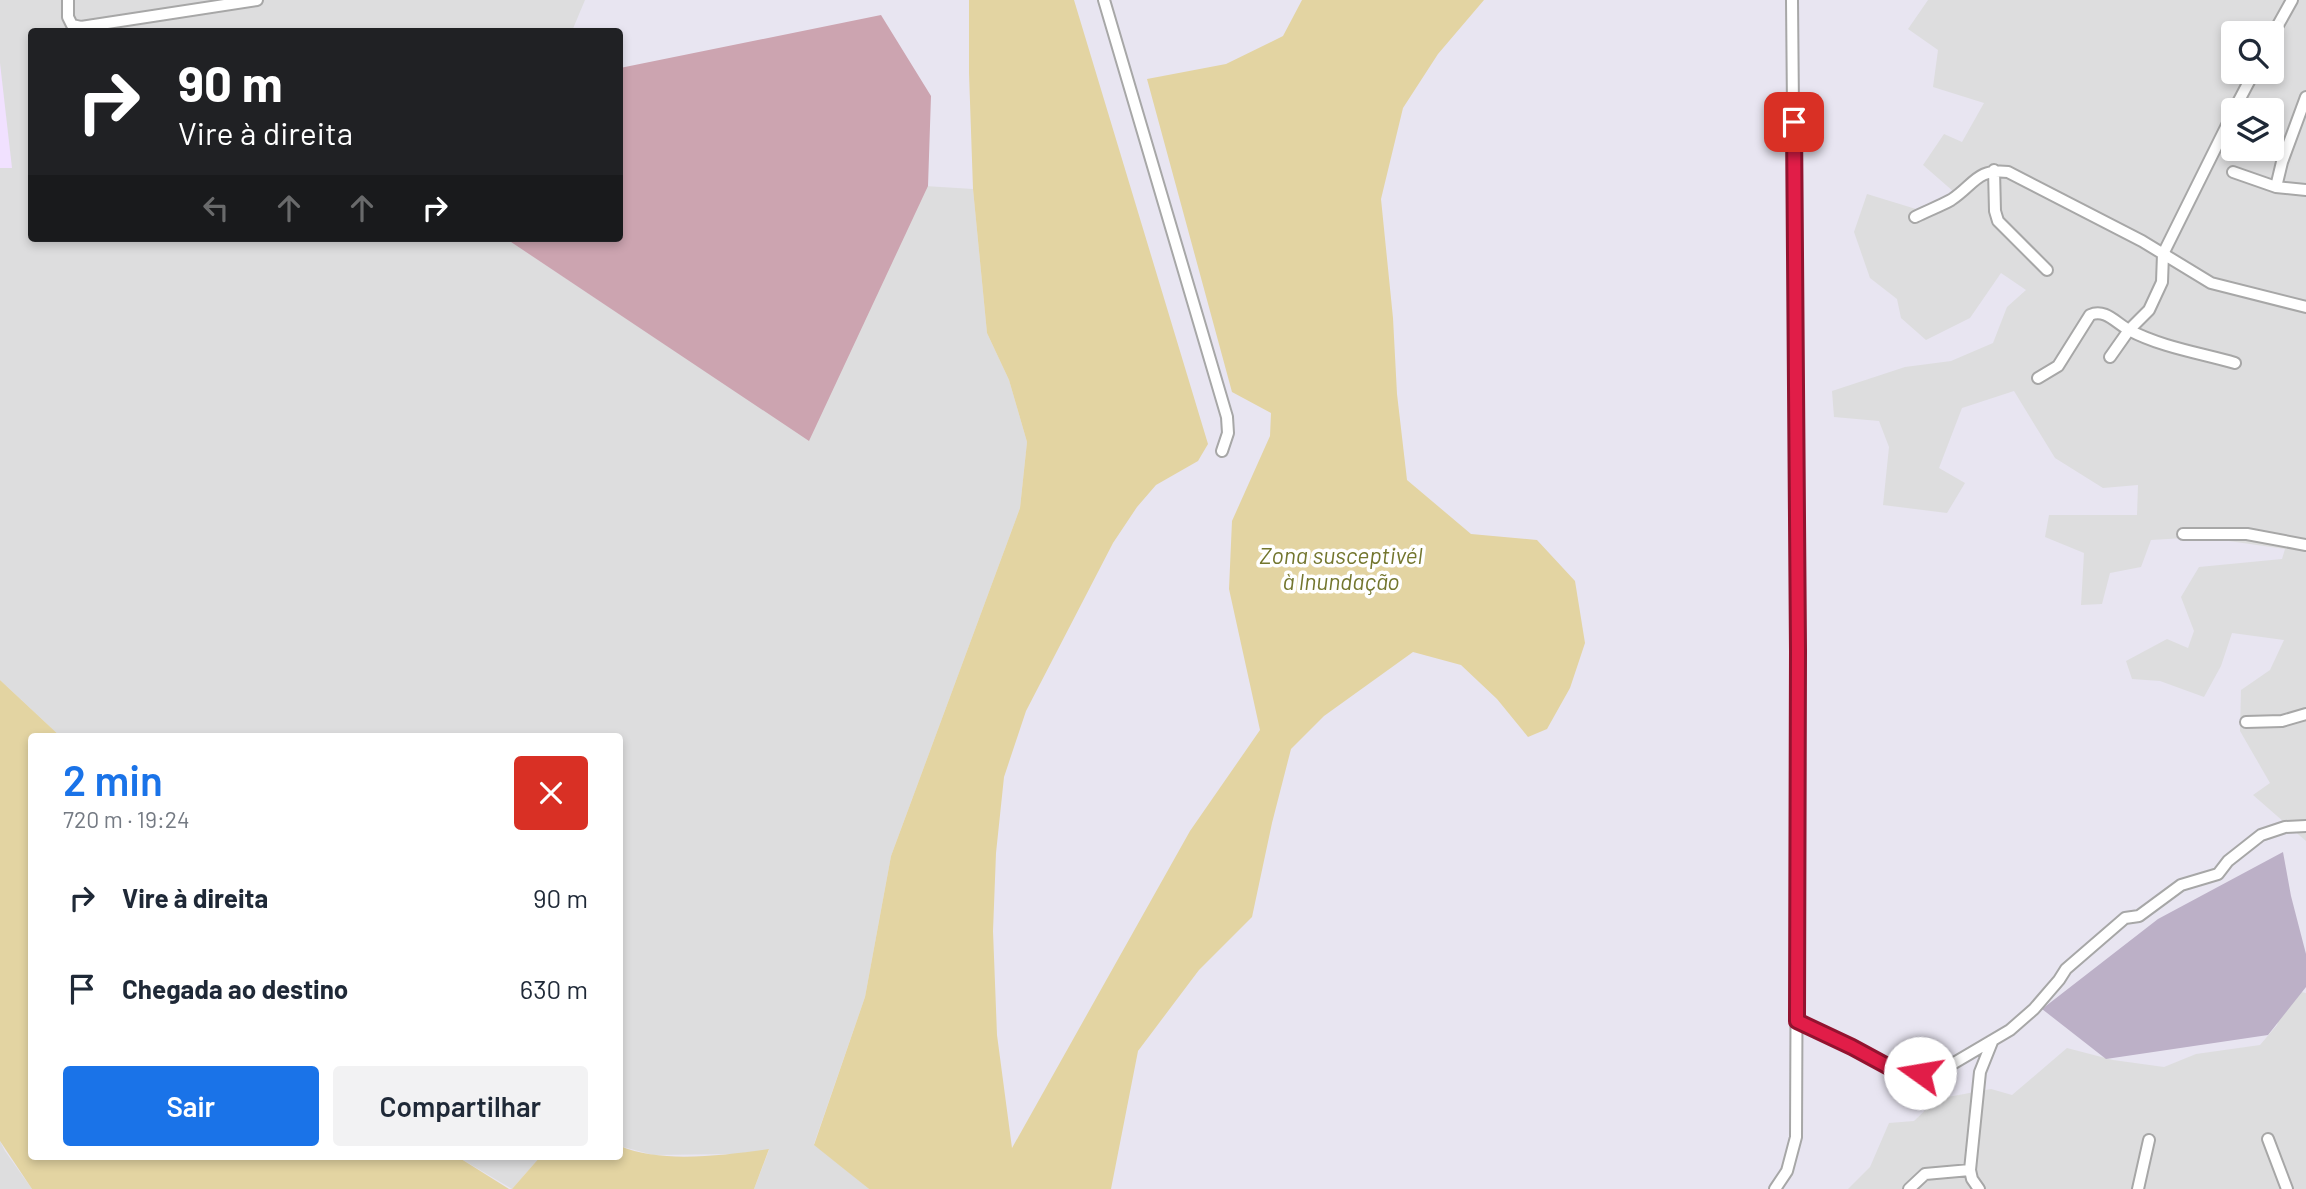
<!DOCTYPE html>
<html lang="pt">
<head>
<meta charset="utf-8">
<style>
  body { margin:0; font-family:Barlow,sans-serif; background:#f2f2f3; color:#1f2937; height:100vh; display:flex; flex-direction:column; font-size:26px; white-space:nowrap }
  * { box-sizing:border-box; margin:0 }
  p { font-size:23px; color:#747a83 }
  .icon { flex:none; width:38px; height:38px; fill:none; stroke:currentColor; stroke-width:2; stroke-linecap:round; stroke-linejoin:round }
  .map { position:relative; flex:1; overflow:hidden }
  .drawer { position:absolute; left:28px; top:733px; width:595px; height:427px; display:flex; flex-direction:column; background:#fff; border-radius:7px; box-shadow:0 4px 10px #0003 }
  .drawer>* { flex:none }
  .top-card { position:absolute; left:28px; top:28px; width:595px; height:214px; border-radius:7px; box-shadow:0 4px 10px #0003; background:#202124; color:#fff; overflow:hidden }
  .tools { position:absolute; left:2221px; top:21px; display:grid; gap:14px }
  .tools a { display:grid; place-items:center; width:63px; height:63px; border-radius:7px; background:#fff; box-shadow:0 4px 10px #0003; font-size:35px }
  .pin { position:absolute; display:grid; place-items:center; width:60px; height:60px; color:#fff; margin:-30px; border-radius:14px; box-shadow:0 4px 10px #0006 }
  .me { position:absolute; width:77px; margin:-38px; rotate:283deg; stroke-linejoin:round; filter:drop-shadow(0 0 5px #0008) }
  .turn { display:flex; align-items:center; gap:24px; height:147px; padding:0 35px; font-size:32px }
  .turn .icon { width:91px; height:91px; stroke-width:2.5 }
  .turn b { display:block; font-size:49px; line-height:60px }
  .lanes { display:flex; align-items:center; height:66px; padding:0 35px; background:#0003; justify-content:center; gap:35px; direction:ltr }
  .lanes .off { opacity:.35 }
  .round { display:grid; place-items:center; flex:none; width:74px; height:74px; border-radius:7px; background:#f2f2f3 }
  .head { display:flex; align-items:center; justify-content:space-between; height:119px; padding:0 35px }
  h1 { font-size:42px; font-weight:600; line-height:52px; color:#1a73e8 }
  .action { display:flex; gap:14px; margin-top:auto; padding:14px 35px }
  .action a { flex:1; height:80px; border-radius:7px; background:#1a73e8; color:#fff; font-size:28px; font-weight:600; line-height:80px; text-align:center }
  .action a+a { background:#f2f2f3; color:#1f2937 }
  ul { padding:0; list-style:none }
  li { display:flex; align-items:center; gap:21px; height:91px; padding:0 35px }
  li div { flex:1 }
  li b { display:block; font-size:26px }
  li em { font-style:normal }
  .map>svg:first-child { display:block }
  .residential { fill:#ddddde; fill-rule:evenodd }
  .education { fill:#f1e1ff }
  .construction { fill:#bcb0c7 }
  .cemetery { fill:#cca4b0 }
  .water { fill:#e3d4a2 }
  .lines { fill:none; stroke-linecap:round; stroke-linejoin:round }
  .street-casing { stroke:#a7a7a7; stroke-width:14 }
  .street { stroke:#fff; stroke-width:10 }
  .route-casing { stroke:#92132f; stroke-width:18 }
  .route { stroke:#e11d48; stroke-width:12 }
  .labels { text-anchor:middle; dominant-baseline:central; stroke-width:7; stroke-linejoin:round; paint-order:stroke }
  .water-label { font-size:23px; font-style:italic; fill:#73762e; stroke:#fff }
</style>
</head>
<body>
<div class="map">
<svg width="2306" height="1189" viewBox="0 0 2306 1189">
  <rect width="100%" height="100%" fill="#e8e5f1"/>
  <path class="residential" d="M 0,0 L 585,0 L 572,31 L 32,32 L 32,238 L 505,238 L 809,440 L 925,186 L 973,189 L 987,333 L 1009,380 L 1027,442 L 1020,508 L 891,856 L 865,997 L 814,1144 L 869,1189 L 754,1189 L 769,1150 L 735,1154 L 653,1155 L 620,1146 L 620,737 L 61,737 L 0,680 Z
    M 1928,0 L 2306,0 L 2306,841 L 2253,795 L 2270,783 L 2240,731 L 2241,690 L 2270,670 L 2284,640 L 2232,633 L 2221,666 L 2204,697 L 2160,681 L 2132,679 L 2126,661 L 2167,639 L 2188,648 L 2194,631 L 2181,597 L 2199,567 L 2282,559 L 2285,549 L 2201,537 L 2151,540 L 2141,567 L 2110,573 L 2102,604 L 2081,605 L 2084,553 L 2045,537 L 2049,515 L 2137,515 L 2138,485 L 2103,488 L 2055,458 L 2014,391 L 1962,408 L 1939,468 L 1965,483 L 1947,513 L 1883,505 L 1889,447 L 1879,421 L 1834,417 L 1832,391 L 1905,367 L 1951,361 L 1993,343 L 2007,307 L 2026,290 L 2001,273 L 1970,318 L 1926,340 L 1901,318 L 1897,299 L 1870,278 L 1854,232 L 1867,194 L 1916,209 L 1954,192 L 1923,165 L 1944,134 L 1962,142 L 1984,103 L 1933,87 L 1938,50 L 1908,29 ZM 2233,33 L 2272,33 L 2272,72 L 2233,72 ZM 2233,110 L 2272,110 L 2272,149 L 2233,149 Z
    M 2287,989 L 2306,993 L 2306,1189 L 1848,1189 L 1870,1167 L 1889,1123 L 1914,1121 L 1937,1099 L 1991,1089 L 2012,1095 L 2067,1048 L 2113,1060 L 2164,1067 L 2196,1054 L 2260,1045 L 2277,1025 Z
    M 0,1141 L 5,1151 L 32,1189 L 0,1189 Z
    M 458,1157 L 540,1157 L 512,1189 Z"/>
  <path class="education" d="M 0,63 L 12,168 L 0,168 Z"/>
  <path class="construction" d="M 2283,852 L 2291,896 L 2306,954 L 2306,987 L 2268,1035 L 2106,1059 L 2042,1009 L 2158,919 Z"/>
  <path class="cemetery" d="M 881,15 L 931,96 L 928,186 L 809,441 L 505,238 L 620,238 L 620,68 Z"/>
  <path class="water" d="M 969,0 L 1074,0 L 1208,444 L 1198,461 L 1156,485 L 1137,507 L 1113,543 L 1026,711 L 1004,777 L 996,853 L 993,931 L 997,1035 L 1012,1148 L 1190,831 L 1260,730 L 1229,589 L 1232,521 L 1270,436 L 1271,413 L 1232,392 L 1147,79 L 1226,64 L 1283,36 L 1302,0 L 1484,0 L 1438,54 L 1403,108 L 1381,199 L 1393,318 L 1397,394 L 1407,480 L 1471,534 L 1537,540 L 1575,581 L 1585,643 L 1570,688 L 1547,729 L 1528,737 L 1497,699 L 1461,665 L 1413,652 L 1324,716 L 1291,749 L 1272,823 L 1252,917 L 1199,970 L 1138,1051 L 1111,1189 L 869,1189 L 814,1145 L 865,997 L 891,856 L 1020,508 L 1027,442 L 1009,380 L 987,333 L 973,189 L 969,73 Z
    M 0,680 L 61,737 L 32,737 L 32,1157 L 458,1157 L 509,1189 L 32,1189 L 0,1141 Z
    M 620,1146 C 661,1164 725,1155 769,1149 L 754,1189 L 512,1189 L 540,1157 L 620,1157 Z"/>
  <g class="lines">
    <g class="street-casing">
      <path id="street" d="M 68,0 L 68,17 L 72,25 L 81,27 L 257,0
        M 1104,0 L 1227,417 L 1228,433 L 1222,451
        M 2272,36 L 2292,0
        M 2234,110 L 2254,72
        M 1994,170 L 1995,211 L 1998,221 L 2047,270
        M 2233,172 L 2276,187 L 2306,190
        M 2276,187 L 2282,162 L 2306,97
        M 1915,217 C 1927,211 1940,206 1951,200 C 1974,185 1977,168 2008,172 L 2142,241 L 2211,283 L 2306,307
        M 2110,357 L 2129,330 L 2149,310 L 2162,282 L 2163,254 L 2233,113
        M 2038,378 L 2058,366 L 2090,315 C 2105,308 2116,323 2129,330 C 2161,347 2200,353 2235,363
        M 2183,534 L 2247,534 L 2306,545
        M 2246,722 L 2282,721 L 2306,714
        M 1797,1022 L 1852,1047 L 1900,1073 L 1920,1073 L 1954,1063 L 2010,1030 L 2034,1009 L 2059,980 L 2066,969 L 2125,918 L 2139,916 L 2181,885 L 2218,874 L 2228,861 L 2261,835 L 2285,827 L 2306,826
        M 2268,1139 L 2287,1189
        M 1775,1189 L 1787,1171 L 1796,1137 L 1798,651 L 1792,0
        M 1909,1189 L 1925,1174 L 1970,1170
        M 1979,1189 L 1972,1179 L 1970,1170 L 1980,1072 L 1992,1042
        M 2138,1189 L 2149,1140"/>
    </g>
    <use href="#street" class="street"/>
  </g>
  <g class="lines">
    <g class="route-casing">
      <path id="route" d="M 1794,122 L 1798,651 L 1797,1021 L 1852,1047 L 1900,1073 L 1920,1073"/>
    </g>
    <use href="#route" class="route"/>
  </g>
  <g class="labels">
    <g class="water-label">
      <text x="1341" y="555">Zona susceptivél<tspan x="1341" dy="26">à Inundação</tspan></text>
    </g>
  </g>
</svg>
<div class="tools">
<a><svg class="icon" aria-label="search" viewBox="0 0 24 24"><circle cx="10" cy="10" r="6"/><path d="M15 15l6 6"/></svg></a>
<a><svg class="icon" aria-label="layers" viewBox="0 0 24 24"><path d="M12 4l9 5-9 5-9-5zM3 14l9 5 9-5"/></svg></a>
</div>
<div class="pin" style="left:1794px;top:122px;background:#d93025"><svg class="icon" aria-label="arrive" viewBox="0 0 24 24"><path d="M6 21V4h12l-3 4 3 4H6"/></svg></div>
<svg class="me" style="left:1920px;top:1073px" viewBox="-20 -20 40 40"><circle r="19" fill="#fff"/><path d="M0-13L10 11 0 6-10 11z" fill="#e11d48"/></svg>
<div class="top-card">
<div class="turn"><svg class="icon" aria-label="right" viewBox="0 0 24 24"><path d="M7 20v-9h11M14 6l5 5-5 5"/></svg><div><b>90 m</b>Vire à direita</div></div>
<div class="lanes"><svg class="icon off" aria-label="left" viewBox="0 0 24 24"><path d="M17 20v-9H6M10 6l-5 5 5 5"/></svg><svg class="icon off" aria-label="ahead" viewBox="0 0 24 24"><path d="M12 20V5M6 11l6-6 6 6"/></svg><svg class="icon off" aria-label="ahead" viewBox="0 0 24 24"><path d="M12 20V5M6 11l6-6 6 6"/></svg><svg class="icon" aria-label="right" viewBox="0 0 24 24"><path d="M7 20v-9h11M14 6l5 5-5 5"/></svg></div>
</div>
<section class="drawer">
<div class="head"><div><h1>2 min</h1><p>720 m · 19:24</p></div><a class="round" style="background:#d93025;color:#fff"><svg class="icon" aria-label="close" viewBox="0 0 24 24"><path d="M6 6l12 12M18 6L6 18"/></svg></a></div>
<ul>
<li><svg class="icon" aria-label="right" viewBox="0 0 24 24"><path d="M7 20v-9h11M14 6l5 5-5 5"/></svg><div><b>Vire à direita</b></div><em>90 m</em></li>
<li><svg class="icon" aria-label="arrive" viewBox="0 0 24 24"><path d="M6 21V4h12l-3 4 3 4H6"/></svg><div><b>Chegada ao destino</b></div><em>630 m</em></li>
</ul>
<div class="action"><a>Sair</a><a>Compartilhar</a></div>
</section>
</div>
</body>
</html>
